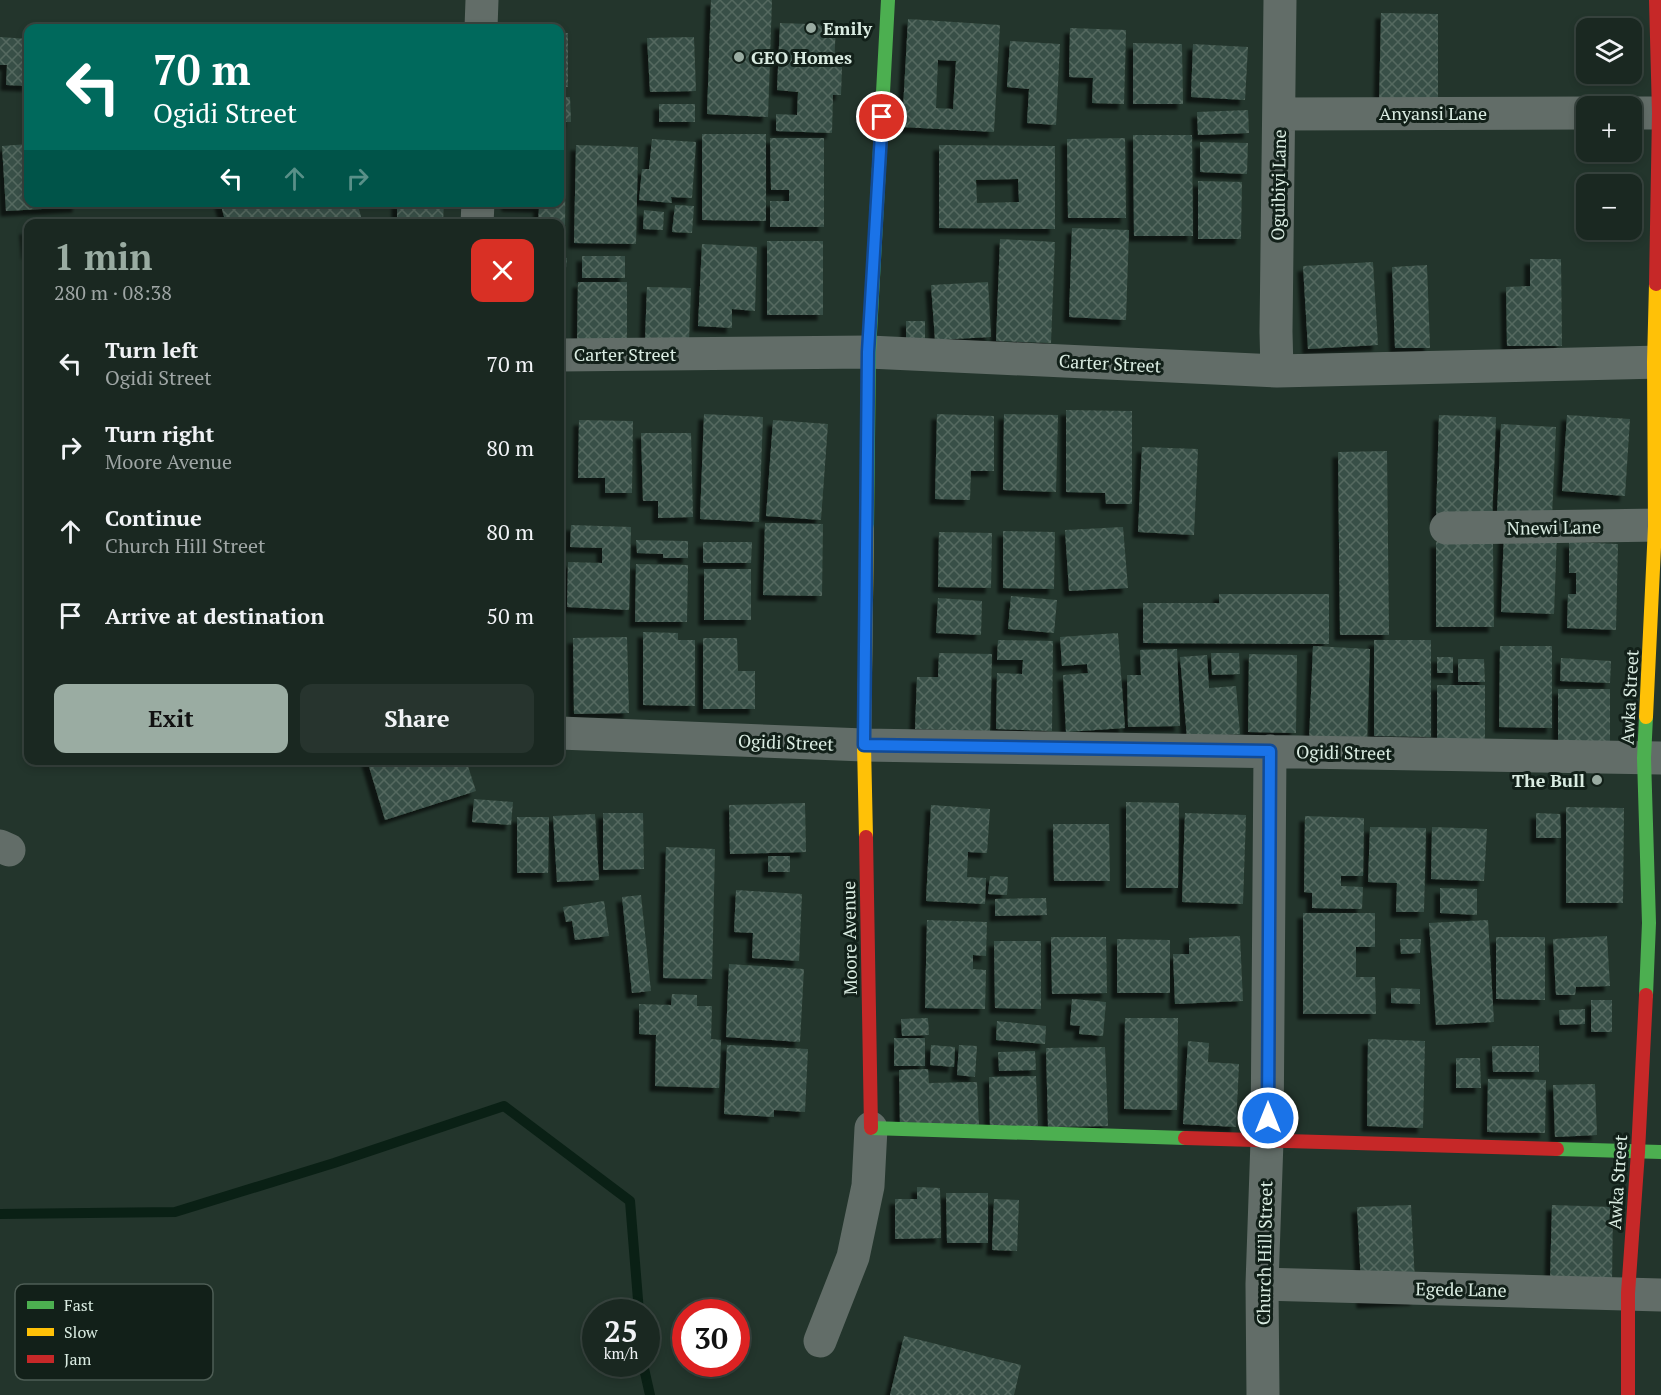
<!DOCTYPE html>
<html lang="en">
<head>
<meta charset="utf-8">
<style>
  body { margin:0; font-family:"PT Serif",serif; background:#27342e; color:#f1f3f6; height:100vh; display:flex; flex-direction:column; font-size:22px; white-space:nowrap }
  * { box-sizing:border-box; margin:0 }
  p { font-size:20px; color:#9fa6a5 }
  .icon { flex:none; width:33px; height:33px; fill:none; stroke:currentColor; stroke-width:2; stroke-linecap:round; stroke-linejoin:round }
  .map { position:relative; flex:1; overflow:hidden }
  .details { position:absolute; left:24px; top:219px; width:540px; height:546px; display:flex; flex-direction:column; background:#1a2821; border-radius:12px; box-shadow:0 3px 9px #0003,0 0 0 2px #38443f }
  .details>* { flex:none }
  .hud { position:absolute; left:24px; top:24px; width:540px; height:183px; border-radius:12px; box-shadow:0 3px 9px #0003,0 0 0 2px #38443f; background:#00695c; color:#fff; overflow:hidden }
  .controls { position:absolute; left:1576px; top:18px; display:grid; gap:12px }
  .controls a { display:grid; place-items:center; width:66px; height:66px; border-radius:12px; background:#1a2821; box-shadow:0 3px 9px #0003,0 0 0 2px #38443f; font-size:30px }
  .speed { position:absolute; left:582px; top:1299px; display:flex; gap:12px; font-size:30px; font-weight:700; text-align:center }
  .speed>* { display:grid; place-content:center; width:78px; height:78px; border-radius:50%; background:#1a2821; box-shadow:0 3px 9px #0003,0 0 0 2px #38443f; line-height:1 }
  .speed small { font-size:15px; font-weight:400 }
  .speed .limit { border:9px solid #d22; background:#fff; color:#111 }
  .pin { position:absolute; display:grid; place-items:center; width:51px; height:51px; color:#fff; margin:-26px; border:3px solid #fff; border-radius:50%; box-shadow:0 2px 6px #0007 }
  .me { position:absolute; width:66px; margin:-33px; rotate:0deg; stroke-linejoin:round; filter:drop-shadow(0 0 4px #0008) }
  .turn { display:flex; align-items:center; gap:21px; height:126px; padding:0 30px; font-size:27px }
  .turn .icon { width:78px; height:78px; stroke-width:2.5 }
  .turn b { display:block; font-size:42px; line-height:51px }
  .lanes { display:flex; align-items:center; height:57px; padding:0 30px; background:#0003; justify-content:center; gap:30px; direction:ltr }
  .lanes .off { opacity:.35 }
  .round { display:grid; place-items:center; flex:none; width:63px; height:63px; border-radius:12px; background:#27342e }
  .overview { display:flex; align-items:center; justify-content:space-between; height:102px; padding:0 30px }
  h1 { font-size:36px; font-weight:700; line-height:45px; color:#9aaca2 }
  .action { display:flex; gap:12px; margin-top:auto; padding:12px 30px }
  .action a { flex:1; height:69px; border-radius:12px; background:#9aaca2; color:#111; font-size:24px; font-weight:700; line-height:69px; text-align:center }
  .action a+a { background:#27342e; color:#f1f3f6 }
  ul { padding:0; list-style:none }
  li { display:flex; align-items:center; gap:18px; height:84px; padding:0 30px }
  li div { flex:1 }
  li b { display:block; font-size:22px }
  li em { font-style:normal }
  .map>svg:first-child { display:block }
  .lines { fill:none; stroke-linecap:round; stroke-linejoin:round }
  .stream { stroke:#0a2015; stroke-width:10 }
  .building { fill:url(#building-cross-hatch); fill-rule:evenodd; filter:url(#shadow) }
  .street { stroke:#626d68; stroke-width:33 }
  .fast { stroke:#4caf50; stroke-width:14 }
  .slow { stroke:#ffc107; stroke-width:14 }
  .jam { stroke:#c62828; stroke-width:14 }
  .route-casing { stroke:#114b97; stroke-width:15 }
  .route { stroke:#1a73e8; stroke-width:10 }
  .poi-dot { fill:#9aaca2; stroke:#122019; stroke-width:2 }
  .labels { text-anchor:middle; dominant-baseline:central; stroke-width:6; stroke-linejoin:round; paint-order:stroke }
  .poi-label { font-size:18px; font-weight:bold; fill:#daece2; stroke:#122019; text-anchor:start }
  .street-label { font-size:18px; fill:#daece2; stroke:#122019 }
  .key { fill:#122019; stroke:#4e5d55; stroke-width:1.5 }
  .key-label { font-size:16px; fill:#daece2 }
</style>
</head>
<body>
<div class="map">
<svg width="1661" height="1395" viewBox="0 0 1661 1395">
  <defs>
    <pattern id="building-cross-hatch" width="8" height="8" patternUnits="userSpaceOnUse" patternTransform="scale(1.5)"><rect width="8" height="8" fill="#395046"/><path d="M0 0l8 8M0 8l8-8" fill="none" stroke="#556960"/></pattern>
    <filter id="shadow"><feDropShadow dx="-5.5" dy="5.5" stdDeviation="1.5" flood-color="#0009"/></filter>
  </defs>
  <rect width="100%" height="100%" fill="#23352c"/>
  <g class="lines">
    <path class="stream" d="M 0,1214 L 175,1212 L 334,1163 L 504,1106 L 630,1201 L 639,1312
      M 643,1364 L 650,1395"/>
  </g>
  <path class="building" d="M 711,0 L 772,0 L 768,117 L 707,114 Z
    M 1381,13 L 1438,14 L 1438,106 L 1379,107 Z
    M 908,19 L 1000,25 L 994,132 L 902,127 ZM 938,60 L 956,61 L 953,109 L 936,108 Z
    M 780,23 L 836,25 L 834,66 L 842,67 L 841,95 L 833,95 L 832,133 L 776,131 L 776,114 L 797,115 L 798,92 L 777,90 Z
    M 1070,28 L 1126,30 L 1124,104 L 1092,103 L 1093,78 L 1069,77 Z
    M 560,33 L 568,33 L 568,87 L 560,87 Z
    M 0,37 L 28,39 L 28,86 L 6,85 L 7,65 L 0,65 Z
    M 694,37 L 696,91 L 650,92 L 647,38 Z
    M 1010,41 L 1060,44 L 1056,125 L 1027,123 L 1029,89 L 1007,87 Z
    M 1133,43 L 1182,44 L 1183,104 L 1133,104 Z
    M 1193,44 L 1248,47 L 1245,100 L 1191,97 Z
    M 560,97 L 570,97 L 571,122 L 560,122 Z
    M 659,104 L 695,104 L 695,122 L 659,122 Z
    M 1248,110 L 1249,133 L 1198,135 L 1197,112 Z
    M 702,134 L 766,134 L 766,221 L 702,220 Z
    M 1133,135 L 1192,135 L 1193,236 L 1134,236 Z
    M 770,138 L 824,138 L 824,227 L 770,227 L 770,201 L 789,201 L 789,190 L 771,190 Z
    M 1125,138 L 1126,218 L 1068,218 L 1067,139 Z
    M 560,139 L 566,139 L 565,231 L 560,231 L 560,224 L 538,224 L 539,207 L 507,206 L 507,202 L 560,202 Z
    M 652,139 L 696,142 L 692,198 L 671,197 L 672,203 L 639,200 L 642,169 L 649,169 Z
    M 1200,142 L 1248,143 L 1247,174 L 1200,172 Z
    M 28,144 L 28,202 L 78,202 L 78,207 L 6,211 L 2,146 Z
    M 576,145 L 638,147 L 636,244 L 574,243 Z
    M 939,145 L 1055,146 L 1055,229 L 939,228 ZM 1018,179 L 1019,202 L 977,203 L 976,180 Z
    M 1198,181 L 1242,182 L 1241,239 L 1198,239 Z
    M 220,202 L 357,202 L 363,224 L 226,224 Z
    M 397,202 L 444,202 L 443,224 L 397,224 Z
    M 675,205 L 694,206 L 692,233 L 672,232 Z
    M 644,210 L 664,212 L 663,230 L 643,229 Z
    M 1072,228 L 1129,230 L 1126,320 L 1069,317 Z
    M 25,229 L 28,229 L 28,254 L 27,254 Z
    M 1000,239 L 1055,242 L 1051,343 L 996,341 Z
    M 767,241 L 823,241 L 823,315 L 767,315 Z
    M 702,244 L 757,247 L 755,311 L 732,309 L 732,328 L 698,326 Z
    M 582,256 L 625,256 L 625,278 L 582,278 Z
    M 560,257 L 567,258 L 565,278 L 560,277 Z
    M 1530,259 L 1561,259 L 1562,346 L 1507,346 L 1506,287 L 1530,286 Z
    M 1373,262 L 1378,345 L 1308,349 L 1303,266 Z
    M 1427,265 L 1430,348 L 1395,348 L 1392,267 Z
    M 560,282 L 564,282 L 562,340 L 560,340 Z
    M 578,282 L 627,282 L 627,343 L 577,342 Z
    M 988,282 L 991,337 L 935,340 L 931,285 Z
    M 647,287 L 691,288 L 689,342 L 645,340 Z
    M 906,321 L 925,321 L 925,340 L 906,339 Z
    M 1066,410 L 1132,411 L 1132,504 L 1106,504 L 1105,493 L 1066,492 Z
    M 704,414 L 763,417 L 759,522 L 700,519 Z
    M 937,414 L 994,416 L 994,471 L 971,471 L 970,500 L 935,499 Z
    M 1004,414 L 1058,415 L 1056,492 L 1003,490 Z
    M 1439,415 L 1496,417 L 1492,521 L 1436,518 Z
    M 1567,415 L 1630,419 L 1625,496 L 1562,491 Z
    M 579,420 L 633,421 L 632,493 L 605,493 L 605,478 L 578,478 Z
    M 773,420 L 828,424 L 821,520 L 766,516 Z
    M 1501,424 L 1556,427 L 1552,517 L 1497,513 Z
    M 560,428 L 564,428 L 564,488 L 560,488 Z
    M 641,433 L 691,433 L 693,517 L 658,518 L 658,501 L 643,501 Z
    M 1142,447 L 1198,449 L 1194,535 L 1138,532 Z
    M 1387,451 L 1389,635 L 1340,635 L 1338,452 Z
    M 765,523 L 823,524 L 822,596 L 763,595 Z
    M 571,525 L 631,527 L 629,610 L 567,607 L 568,562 L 602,563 L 602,548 L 570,547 Z
    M 1123,527 L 1128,588 L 1069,591 L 1065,530 Z
    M 1003,531 L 1055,532 L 1054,589 L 1003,588 Z
    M 1504,531 L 1557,534 L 1554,614 L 1501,612 Z
    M 939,532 L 992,533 L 991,588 L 938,587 Z
    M 636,540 L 688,541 L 688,558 L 663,558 L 663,554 L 637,553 Z
    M 703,542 L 752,542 L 751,563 L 703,563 Z
    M 1436,542 L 1493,543 L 1494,627 L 1436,627 Z
    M 1569,542 L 1618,544 L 1616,630 L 1567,628 L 1568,594 L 1576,594 L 1576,573 L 1569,573 Z
    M 636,564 L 688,565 L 687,622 L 635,622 Z
    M 704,569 L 751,569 L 751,620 L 704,620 Z
    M 1219,594 L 1329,594 L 1329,644 L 1143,643 L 1143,603 L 1219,603 Z
    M 1011,596 L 1057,600 L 1054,633 L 1008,629 Z
    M 938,598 L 982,601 L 981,635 L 936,633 Z
    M 643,632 L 678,633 L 678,640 L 695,640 L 695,706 L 643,705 Z
    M 1118,633 L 1125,728 L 1066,732 L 1063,675 L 1088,673 L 1087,664 L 1062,666 L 1060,637 Z
    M 627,637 L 629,713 L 574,714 L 573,638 Z
    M 703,638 L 737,638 L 738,671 L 755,671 L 755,709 L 703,709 Z
    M 998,640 L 1053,641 L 1052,731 L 996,729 L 997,673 L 1022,674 L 1023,660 L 997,660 Z
    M 1374,640 L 1431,640 L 1431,737 L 1374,736 Z
    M 1313,646 L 1370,649 L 1367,743 L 1309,741 Z
    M 1500,646 L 1552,646 L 1552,728 L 1499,727 Z
    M 1177,649 L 1180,726 L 1128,727 L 1127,675 L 1141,675 L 1140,650 Z
    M 939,653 L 992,654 L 990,731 L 915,729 L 917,677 L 938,677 Z
    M 1211,653 L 1239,653 L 1240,674 L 1212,675 Z
    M 1249,654 L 1297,655 L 1296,733 L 1248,732 Z
    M 1207,655 L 1209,688 L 1236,686 L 1240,734 L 1187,738 L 1180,657 Z
    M 1437,657 L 1453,657 L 1453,673 L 1437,673 Z
    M 1561,658 L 1611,661 L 1610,683 L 1560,681 Z
    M 1458,659 L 1484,659 L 1485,682 L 1458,682 Z
    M 1437,685 L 1485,685 L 1485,743 L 1437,743 Z
    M 1558,689 L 1610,689 L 1610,747 L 1558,747 Z
    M 367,760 L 466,760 L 476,791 L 385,820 Z
    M 474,799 L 513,802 L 511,825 L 472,822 Z
    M 1126,802 L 1179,803 L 1178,888 L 1126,888 Z
    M 805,803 L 806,852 L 730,854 L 729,805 Z
    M 931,805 L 990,809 L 987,853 L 968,852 L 967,877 L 986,878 L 985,904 L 926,901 Z
    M 1566,807 L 1624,808 L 1623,903 L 1566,903 Z
    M 603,813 L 643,813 L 644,869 L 603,870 Z
    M 1185,813 L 1246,815 L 1243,904 L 1182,902 Z
    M 1536,813 L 1560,814 L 1561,838 L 1536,838 Z
    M 595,814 L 599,880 L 557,882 L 553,816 Z
    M 1305,816 L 1364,818 L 1363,876 L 1341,876 L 1341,886 L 1363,887 L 1362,909 L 1312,908 L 1312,893 L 1304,892 Z
    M 517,817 L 549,817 L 548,873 L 517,873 Z
    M 1053,824 L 1109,824 L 1110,881 L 1054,881 Z
    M 1370,827 L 1426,828 L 1424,912 L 1396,912 L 1397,883 L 1368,882 Z
    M 1432,827 L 1487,829 L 1484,881 L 1431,879 Z
    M 666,847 L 715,849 L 712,979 L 663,978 Z
    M 768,856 L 790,856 L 790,872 L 768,872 Z
    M 990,876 L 1008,877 L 1007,895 L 988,894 Z
    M 1440,888 L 1477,889 L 1477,915 L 1440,913 Z
    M 736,890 L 802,894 L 799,961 L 752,958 L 753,933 L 734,932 Z
    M 641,895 L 651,991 L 632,993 L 622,897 Z
    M 1046,898 L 1047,915 L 995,916 L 995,899 Z
    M 604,901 L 609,936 L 575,940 L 572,921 L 566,922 L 563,907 Z
    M 1303,913 L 1375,913 L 1375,947 L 1356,947 L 1356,977 L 1375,977 L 1376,1014 L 1303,1014 Z
    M 927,920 L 987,922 L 986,956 L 973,955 L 973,969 L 986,970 L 985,1009 L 925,1008 Z
    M 1488,920 L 1494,1022 L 1436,1025 L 1429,923 Z
    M 1240,936 L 1243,1001 L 1175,1004 L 1173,954 L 1189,954 L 1189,938 Z
    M 1607,936 L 1610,986 L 1576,987 L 1575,995 L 1556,995 L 1553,939 Z
    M 1051,937 L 1106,937 L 1107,993 L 1052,994 Z
    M 1496,937 L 1545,937 L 1545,1000 L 1496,999 Z
    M 1117,939 L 1170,940 L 1170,993 L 1117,993 Z
    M 1400,939 L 1421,939 L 1420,953 L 1401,954 Z
    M 994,941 L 1041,941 L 1041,1009 L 995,1008 Z
    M 729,964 L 804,969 L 800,1042 L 726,1037 Z
    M 1391,988 L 1420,989 L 1420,1004 L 1391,1003 Z
    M 672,994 L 697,995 L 697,1006 L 712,1006 L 711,1039 L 721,1040 L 719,1088 L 655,1086 L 656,1035 L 639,1034 L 639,1004 L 671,1005 Z
    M 1072,999 L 1106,1002 L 1103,1036 L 1079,1034 L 1080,1026 L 1070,1025 Z
    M 1591,1000 L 1612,1000 L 1612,1032 L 1591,1032 Z
    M 1585,1009 L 1585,1024 L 1560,1025 L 1559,1010 Z
    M 928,1018 L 929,1035 L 902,1036 L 901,1019 Z
    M 1125,1018 L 1178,1018 L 1177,1110 L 1124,1109 Z
    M 997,1021 L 1046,1026 L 1045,1044 L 996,1040 Z
    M 894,1038 L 925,1038 L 925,1066 L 894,1066 Z
    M 1368,1039 L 1425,1041 L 1423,1128 L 1367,1126 Z
    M 1188,1041 L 1209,1043 L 1208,1062 L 1239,1064 L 1236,1127 L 1183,1124 Z
    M 727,1045 L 808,1049 L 805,1112 L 774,1110 L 774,1117 L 724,1114 Z
    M 931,1045 L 955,1047 L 954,1067 L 930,1065 Z
    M 959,1045 L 977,1046 L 975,1077 L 957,1075 Z
    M 1492,1046 L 1539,1046 L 1539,1072 L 1493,1072 Z
    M 1105,1047 L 1108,1126 L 1048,1127 L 1046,1048 Z
    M 1035,1051 L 1036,1070 L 999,1071 L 998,1052 Z
    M 1456,1058 L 1480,1058 L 1481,1088 L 1456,1088 Z
    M 928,1069 L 929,1083 L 977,1082 L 979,1126 L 900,1127 L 899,1070 Z
    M 1036,1076 L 1038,1126 L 990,1127 L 989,1077 Z
    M 1488,1079 L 1546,1080 L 1545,1133 L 1487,1132 Z
    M 1595,1084 L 1597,1135 L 1555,1137 L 1553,1085 Z
    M 917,1187 L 940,1188 L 941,1238 L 895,1239 L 895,1199 L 917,1199 Z
    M 946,1193 L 988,1193 L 988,1243 L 947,1243 Z
    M 994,1199 L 1019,1200 L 1017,1251 L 992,1250 Z
    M 1411,1205 L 1416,1300 L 1362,1303 L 1357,1207 Z
    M 1552,1205 L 1613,1207 L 1612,1284 L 1550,1282 Z
    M 904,1336 L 1021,1365 L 1014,1395 L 890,1395 Z"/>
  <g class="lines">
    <path class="street" d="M 481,28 L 482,0
      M 1632,113 L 1661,113
      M 1279,114 L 1587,113
      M 477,224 L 478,202
      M 560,355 L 869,352 L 1277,371 L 1661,362
      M 1277,371 L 1276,332 L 1280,0
      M 1446,528 L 1661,525
      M 560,733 L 864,745 L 1661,758
      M 0,846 L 9,850
      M 1262,1284 L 1661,1295
      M 820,1341 L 853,1257 L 868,1186 L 871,1128
      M 1263,1395 L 1262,1284 L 1267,1141 L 1270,751"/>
    <path class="fast" d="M 867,528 L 869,352 L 888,0
      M 1646,995 L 1649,923 L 1644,758 L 1646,717
      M 871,1128 L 1185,1138
      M 1557,1149 L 1661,1152"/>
    <path class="slow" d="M 1646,717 L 1655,526 L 1654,362 L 1656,284
      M 866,837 L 864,745 L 867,528"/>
    <path class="jam" d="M 1656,284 L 1659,113 L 1656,0
      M 866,837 L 871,1128
      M 1185,1138 L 1557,1149
      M 1628,1395 L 1628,1293 L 1638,1152 L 1646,995"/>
  </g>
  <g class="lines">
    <g class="route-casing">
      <path id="route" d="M 882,117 L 868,352 L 864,745 L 1270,751 L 1268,1118"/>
    </g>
    <use href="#route" class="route"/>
  </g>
  <g class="poi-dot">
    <circle cx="811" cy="28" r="6"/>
    <circle cx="739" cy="57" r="6"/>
    <circle cx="1597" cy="780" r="6"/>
  </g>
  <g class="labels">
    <g class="poi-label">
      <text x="823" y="28">Emily</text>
      <text x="751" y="57">GEO Homes</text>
      <text x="1585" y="780" text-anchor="end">The Bull</text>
    </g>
    <g class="street-label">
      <text x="1433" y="113">Anyansi Lane</text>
      <text transform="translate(1278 185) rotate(-89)">Oguibiyi Lane</text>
      <text x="625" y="354">Carter Street</text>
      <text transform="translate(1110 363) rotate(3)">Carter Street</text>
      <text transform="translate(1554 527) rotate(-1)">Nnewi Lane</text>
      <text transform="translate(1629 697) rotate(-87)">Awka Street</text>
      <text transform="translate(786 742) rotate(2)">Ogidi Street</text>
      <text transform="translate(1344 752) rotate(1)">Ogidi Street</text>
      <text transform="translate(849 938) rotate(-91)">Moore Avenue</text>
      <text transform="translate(1617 1182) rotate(-86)">Awka Street</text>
      <text transform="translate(1264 1253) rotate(-89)">Church Hill Street</text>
      <text transform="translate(1461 1289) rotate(1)">Egede Lane</text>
    </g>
  </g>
  <rect x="15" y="1284" width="198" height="96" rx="9" class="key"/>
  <rect x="27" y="1301" width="27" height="8" fill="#4caf50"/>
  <rect x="27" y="1328" width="27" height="8" fill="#ffc107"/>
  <rect x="27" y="1355" width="27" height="8" fill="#c62828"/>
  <g class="key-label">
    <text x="64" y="1311">Fast</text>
    <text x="64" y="1338">Slow</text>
    <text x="64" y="1365">Jam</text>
  </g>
</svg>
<div class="controls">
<a><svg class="icon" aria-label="layers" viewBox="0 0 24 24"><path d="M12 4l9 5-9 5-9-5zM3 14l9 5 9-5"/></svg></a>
<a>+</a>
<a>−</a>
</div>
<div class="speed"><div>25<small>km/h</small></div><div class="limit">30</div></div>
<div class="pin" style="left:882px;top:117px;background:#d93025"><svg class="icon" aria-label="arrive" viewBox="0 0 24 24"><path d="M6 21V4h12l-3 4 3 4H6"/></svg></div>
<svg class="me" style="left:1268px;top:1118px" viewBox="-20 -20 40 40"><circle r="17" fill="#1a73e8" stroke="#fff" stroke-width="3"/><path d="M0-11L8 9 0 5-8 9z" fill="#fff"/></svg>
<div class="hud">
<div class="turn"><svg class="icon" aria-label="left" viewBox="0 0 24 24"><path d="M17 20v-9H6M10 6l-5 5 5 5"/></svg><div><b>70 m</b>Ogidi Street</div></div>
<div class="lanes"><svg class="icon" aria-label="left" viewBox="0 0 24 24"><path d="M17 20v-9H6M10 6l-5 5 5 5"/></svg><svg class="icon off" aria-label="ahead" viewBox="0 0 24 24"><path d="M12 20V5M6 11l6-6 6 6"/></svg><svg class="icon off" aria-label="right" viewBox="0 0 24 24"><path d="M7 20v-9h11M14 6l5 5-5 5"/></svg></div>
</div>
<section class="details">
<div class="overview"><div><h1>1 min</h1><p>280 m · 08:38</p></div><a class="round" style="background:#d93025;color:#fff"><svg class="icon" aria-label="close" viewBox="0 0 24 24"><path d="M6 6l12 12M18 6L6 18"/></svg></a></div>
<ul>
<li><svg class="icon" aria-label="left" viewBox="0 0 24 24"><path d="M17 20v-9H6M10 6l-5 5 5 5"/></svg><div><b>Turn left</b><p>Ogidi Street</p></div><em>70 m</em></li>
<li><svg class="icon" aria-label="right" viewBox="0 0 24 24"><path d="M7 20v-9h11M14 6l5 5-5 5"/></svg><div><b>Turn right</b><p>Moore Avenue</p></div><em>80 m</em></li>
<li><svg class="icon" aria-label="ahead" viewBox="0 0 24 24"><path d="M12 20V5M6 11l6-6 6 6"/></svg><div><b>Continue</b><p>Church Hill Street</p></div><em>80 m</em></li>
<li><svg class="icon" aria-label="arrive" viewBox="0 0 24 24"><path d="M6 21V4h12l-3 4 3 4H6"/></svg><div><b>Arrive at destination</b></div><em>50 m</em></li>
</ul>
<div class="action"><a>Exit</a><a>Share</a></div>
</section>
</div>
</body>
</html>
